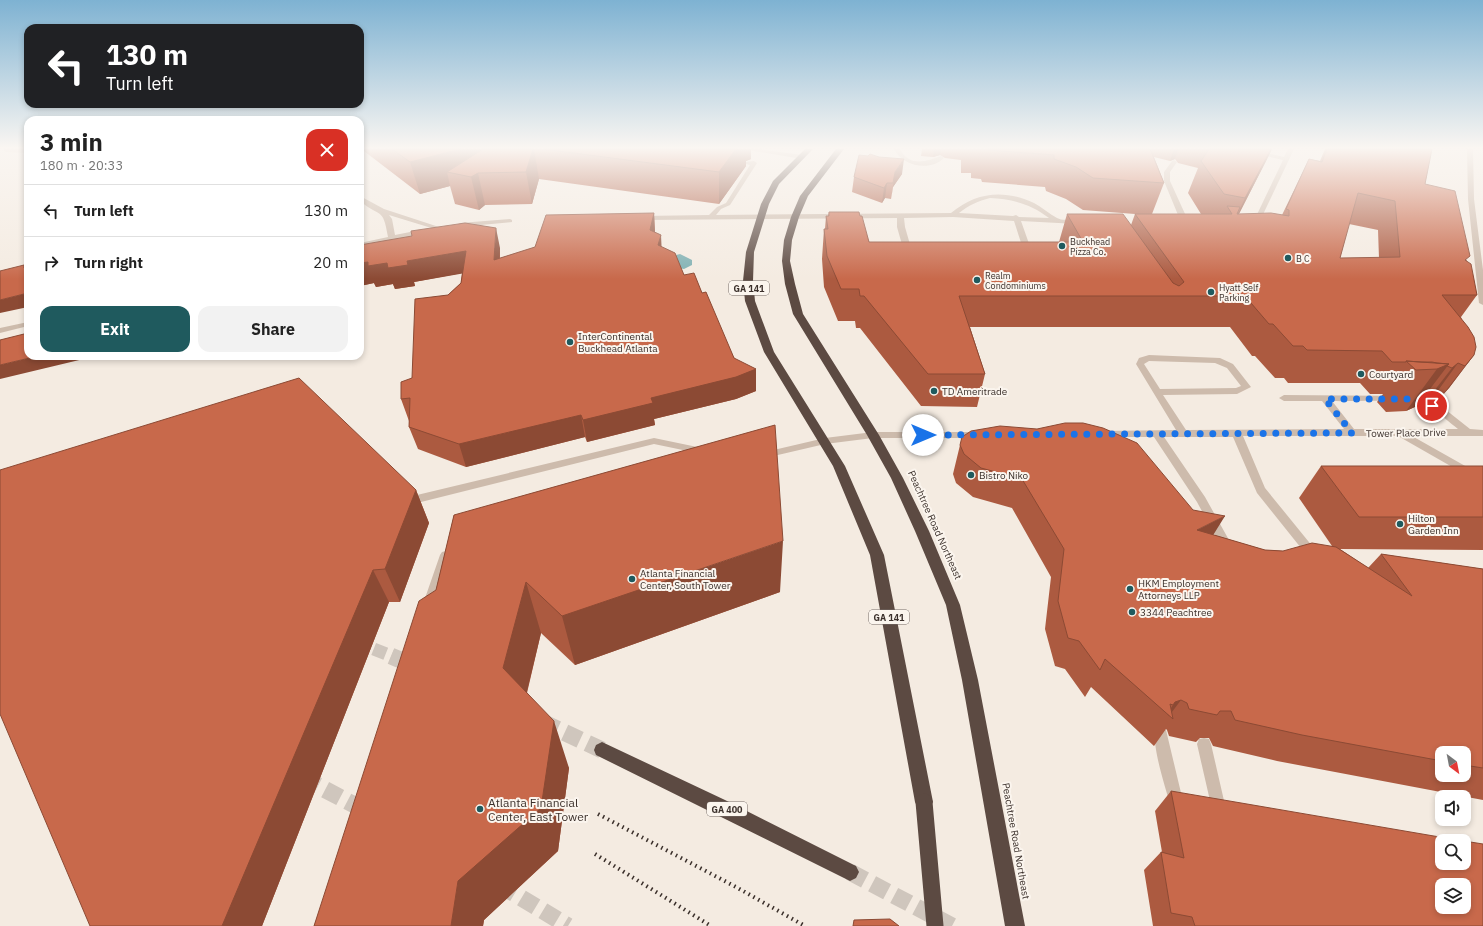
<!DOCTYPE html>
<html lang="en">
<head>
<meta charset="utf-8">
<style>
  body { margin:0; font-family:"IBM Plex Sans",sans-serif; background:#f2f2f2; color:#222; height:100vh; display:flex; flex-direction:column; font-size:15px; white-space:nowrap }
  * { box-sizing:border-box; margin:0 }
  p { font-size:13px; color:#767676 }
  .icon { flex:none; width:22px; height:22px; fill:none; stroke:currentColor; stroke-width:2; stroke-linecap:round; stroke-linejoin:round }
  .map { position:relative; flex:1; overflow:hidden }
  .sheet { position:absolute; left:24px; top:116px; width:340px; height:244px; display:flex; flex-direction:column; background:#fff; border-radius:12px; box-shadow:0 2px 6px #0003 }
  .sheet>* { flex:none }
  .guide { position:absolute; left:24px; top:24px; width:340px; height:84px; border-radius:12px; box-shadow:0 2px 6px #0003; background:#202124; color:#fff; overflow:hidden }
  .needle { width:26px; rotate:148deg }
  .tools { position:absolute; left:1435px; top:746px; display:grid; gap:8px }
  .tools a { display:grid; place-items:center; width:36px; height:36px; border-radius:8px; background:#fff; box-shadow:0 2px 6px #0003; font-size:20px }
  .pin { position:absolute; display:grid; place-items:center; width:34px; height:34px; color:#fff; margin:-17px; border:2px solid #fff; border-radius:50%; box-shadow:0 1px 4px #0007 }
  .me { position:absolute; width:44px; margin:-22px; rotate:90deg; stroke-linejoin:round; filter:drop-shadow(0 0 3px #0008) }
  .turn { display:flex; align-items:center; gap:14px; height:84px; padding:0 16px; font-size:18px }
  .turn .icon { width:52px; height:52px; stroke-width:2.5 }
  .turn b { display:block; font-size:28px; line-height:34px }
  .round { display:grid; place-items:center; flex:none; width:42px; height:42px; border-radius:12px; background:#f2f2f2 }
  .summary { display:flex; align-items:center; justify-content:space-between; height:68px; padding:0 16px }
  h1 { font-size:24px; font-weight:700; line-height:30px }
  .button { display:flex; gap:8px; margin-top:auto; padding:8px 16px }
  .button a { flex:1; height:46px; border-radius:12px; background:#1f5a5e; color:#fff; font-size:16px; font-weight:700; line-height:46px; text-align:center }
  .button a+a { background:#f2f2f2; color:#222 }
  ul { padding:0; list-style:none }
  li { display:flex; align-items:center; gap:12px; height:52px; padding:0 16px; border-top:1px solid #e0e0e0 }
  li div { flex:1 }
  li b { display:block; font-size:15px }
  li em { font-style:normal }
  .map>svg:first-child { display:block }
  .water { fill:#7fb0b2 }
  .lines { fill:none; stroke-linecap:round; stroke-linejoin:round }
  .highway-tunnel-far1 { stroke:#cfc6bd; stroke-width:13; stroke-dasharray:13 6; stroke-linecap:butt }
  .highway-tunnel { stroke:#cfc6bd; stroke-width:17; stroke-dasharray:17 8; stroke-linecap:butt }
  .minor { fill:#cdbbac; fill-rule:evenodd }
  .highway { fill:#5c4a42; fill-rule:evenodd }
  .rail { stroke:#3b302b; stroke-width:4; stroke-dasharray:1.5 4; stroke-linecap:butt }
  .highway-bridge { stroke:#5c4a42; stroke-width:17 }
  .wall { fill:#ac5a40; fill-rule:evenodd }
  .shaded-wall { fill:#8c4a34 }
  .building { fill:#c8694b; stroke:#8c4a34; fill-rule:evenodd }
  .route { stroke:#1a73e8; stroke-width:7; stroke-dasharray:0 12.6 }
  .poi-dot { fill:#1f5a5e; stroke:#fbf5ee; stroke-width:1.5 }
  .labels { text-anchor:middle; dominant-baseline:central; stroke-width:4; stroke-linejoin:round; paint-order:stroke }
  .far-poi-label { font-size:9px; fill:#3b302b; stroke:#fbf5ee; text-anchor:start }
  .shield { fill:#fbf5ee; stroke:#756b66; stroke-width:1 }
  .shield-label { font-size:9px; font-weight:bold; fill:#3b302b }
  .poi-label { font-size:10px; fill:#3b302b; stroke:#fbf5ee; text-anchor:start }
  .street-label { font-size:10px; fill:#3b302b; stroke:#fbf5ee }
  .near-poi-label { font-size:12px; fill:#3b302b; stroke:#fbf5ee; text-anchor:start }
</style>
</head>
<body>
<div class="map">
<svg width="1483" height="926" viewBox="0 0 1483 926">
  <rect width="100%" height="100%" fill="#f4ebe1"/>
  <path class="water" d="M 680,254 L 692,260 L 692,265 L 684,269 L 679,268 L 676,255 Z"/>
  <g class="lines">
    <path class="highway-tunnel-far1" d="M 356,642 L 394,657"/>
    <path class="highway-tunnel" d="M 391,656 L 415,666
      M 542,722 L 602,750
      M 303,778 L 366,811
      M 850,872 L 952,926
      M 500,885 L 568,926"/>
    <path class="minor" d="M 4,149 L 28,149 L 28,153 L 6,152 L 4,151 Z
      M 742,149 L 759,149 L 802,155 L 805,157 L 802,159 Z
      M 894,149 L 900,149 C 909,167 926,162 941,156 L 944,158 C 930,172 902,166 894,149 Z
      M 1237,149 L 1249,149 L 1284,157 L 1288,149 L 1294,149 L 1258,225 L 1255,227 L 1252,225 L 1283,160 Z
      M 1467,149 L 1473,149 L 1474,199 L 1483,270 L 1483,305 L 1479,303 L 1468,199 Z
      M 1174,160 L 1177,162 L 1170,172 L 1170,181 L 1191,227 L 1187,229 L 1183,227 L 1164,181 L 1164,172 L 1172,161 Z
      M 754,161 L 757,163 L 730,205 L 721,209 L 716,215 L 951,213 C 976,192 1004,189 1034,203 C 1042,207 1049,214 1057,218 C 1064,222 1074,217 1080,222 L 1077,224 L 1021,221 L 1033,255 L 1029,257 L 1025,255 L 1014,221 L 953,217 L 904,218 L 905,227 L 913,255 L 909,257 L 905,255 L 897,227 L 897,218 L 642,220 L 639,218 L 642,216 L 709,215 L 717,207 L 726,203 L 750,165 L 746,164 L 746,162 ZM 990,198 C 1012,199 1031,204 1049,218 L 1019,217 L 1016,215 L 1013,216 L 959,213 C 969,205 978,201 990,198 Z
      M 360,196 L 384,209 L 442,228 L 438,230 L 389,215 L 392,219 L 395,235 L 425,229 L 429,231 L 425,233 L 360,247 L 360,243 L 388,237 C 383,206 380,218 360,201 Z
      M 510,219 L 512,220 L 512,222 L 460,227 L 457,225 L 460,223 Z
      M 28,322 L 28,326 L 0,333 L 0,328 Z
      M 1149,355 L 1220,358 L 1233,364 L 1251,387 L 1237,394 L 1163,395 L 1186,430 L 1344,429 L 1322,401 L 1284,401 L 1279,398 L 1284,395 L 1408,396 L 1435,404 L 1446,410 L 1470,429 L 1483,430 L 1483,436 L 1412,436 L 1467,467 L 1483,469 L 1483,477 L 1461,472 L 1398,436 L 1243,436 L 1265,488 L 1317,552 L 1319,555 L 1317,558 L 1313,559 L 1309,558 L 1257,493 L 1233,437 L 1164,437 L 1205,497 L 1234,549 L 1232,552 L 1228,553 L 1224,552 L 1197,502 L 1154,437 L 1103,437 L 1098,434 L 1103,431 L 1176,430 L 1136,364 L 1139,358 ZM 1149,361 L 1215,363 L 1227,368 L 1241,386 L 1236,388 L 1160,389 L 1144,364 ZM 1332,401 C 1360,402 1405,397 1430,409 C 1441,414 1449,422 1458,429 L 1354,429 Z
      M 873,432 L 979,432 L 984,435 L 979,438 L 873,438 L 825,444 L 765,458 L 760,455 L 765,452 L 825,438 Z
      M 654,438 L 702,448 L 707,451 L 702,454 L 654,444 L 417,503 L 413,502 L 412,499 L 413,496 L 417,495 Z
      M 446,551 L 450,552 L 452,555 L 435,604 L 433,607 L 429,609 L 425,607 L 423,604 L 440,555 L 442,552 Z
      M 1161,728 L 1166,730 L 1182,797 L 1180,802 L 1175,804 L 1170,802 L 1168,797 C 1164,783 1151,742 1156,730 Z
      M 1204,738 L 1209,739 L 1211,744 L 1225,805 L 1223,810 L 1218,812 L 1213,810 L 1211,805 L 1197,744 L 1199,739 Z"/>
    <path class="highway" d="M 805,149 L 813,149 L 779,184 L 769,204 L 754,252 L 753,281 L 755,301 L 774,352 L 845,466 L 884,555 L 933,802 L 930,808 L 924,811 L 918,808 L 915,802 L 870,555 L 833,466 L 764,352 L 745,301 L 743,281 L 746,252 L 761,204 L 773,181 Z
      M 836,149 L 844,149 L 808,196 L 799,217 L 792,240 L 790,261 L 795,284 L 803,314 L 879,435 L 903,478 L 929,531 L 960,605 L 978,680 L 1025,926 L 1005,926 L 962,680 L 946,605 L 915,531 L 891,478 L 867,435 L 793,314 L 785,284 L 782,261 L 784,240 L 791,217 L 800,196 Z
      M 602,742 L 725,800 L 856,866 L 859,872 L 856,878 L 850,881 L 844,878 L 596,755 L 594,750 L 596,745 Z"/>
    <path class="rail" d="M 598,814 L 736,887 L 805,926
      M 595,854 L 711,926"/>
    <path class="highway-bridge" d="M 924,802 L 935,926"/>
  </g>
  <path class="wall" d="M 363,149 L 751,149 L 751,159 L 746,161 L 746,166 L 719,204 L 539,179 L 532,204 L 485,205 L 479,210 L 455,204 L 450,186 L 420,194 L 364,151 Z
    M 922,149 L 1272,149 L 1265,163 L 1239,214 L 1282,215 L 1309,159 L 1320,161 L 1325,149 L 1432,149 L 1425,184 L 1467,261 L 1477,295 L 1461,317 L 1474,355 L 1449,388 L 1440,398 L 1434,396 L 1427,400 L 1423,399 L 1417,406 L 1406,411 L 1386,412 L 1377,402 L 1383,394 L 1370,394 L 1360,383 L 1288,383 L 1284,378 L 1275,378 L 1255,356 L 1252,356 L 1230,327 L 970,327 L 985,374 L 977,407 L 921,406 L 860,328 L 856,328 L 855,321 L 838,321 L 824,287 L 822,259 L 824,229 L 825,229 L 826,216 L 828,216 L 829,212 L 860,216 L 869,242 L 1059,242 L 1067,214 L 1131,225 L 1135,214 L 1083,210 L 1066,199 L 1046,191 L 1045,187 L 982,182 L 981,179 L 971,178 L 971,173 L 961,173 L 961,160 L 945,158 L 940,155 L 933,157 L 921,156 ZM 1154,157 L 1170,161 L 1175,159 L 1178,163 L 1198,168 L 1188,193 L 1201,214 L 1152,214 L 1164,183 ZM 1349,224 L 1378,230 L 1379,258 L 1340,258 Z
    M 902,174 L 893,187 L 891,199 L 885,198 L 882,203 L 852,192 L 854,177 Z
    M 654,213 L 655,233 L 661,246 L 684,275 L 702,293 L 734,358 L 756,391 L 736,399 L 654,419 L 655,425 L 587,442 L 585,437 L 466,467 L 418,449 L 409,427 L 409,421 L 401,399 L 412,378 L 448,295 L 461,283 L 462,273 L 414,282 L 415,286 L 395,289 L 393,284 L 376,287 L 374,283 L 360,286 L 360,245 L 500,248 L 500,258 Z
    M 960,445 L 1214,535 L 1265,550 L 1283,551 L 1332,546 L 1299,498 L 1321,466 L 1483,466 L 1483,550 L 1340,549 L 1368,568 L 1381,554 L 1483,569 L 1483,800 L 1277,761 L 1213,746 L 1209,738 L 1200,738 L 1196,742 L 1169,736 L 1167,730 L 1166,729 L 1154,746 L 1091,687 L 1085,697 L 1065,669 L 1055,666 L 1045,629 L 1051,577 L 1012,508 L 973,497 L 956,483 L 953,474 ZM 1442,753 L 1464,753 L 1464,775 L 1442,775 Z
    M 416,490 L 429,523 L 400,602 L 389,602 L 262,926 L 90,926 Z
    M 454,515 L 780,592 L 575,665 L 541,633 L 527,693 L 569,768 L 558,851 L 484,920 L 483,926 L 314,926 L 436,590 Z
    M 1171,791 L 1483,926 L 1153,926 L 1144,870 L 1161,852 L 1162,852 L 1155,811 Z"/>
  <path class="shaded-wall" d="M 461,149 L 502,149 L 478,173 L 485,205 L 479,210 L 471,177 L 447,172 L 450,186 L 420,194 L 410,162 Z
    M 533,149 L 534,149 L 539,179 L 532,204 L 526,172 Z
    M 736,149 L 751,149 L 751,159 L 746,161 L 746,166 L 719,204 L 719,172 Z
    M 934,149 L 941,149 L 940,155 L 933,157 Z
    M 1174,149 L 1178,149 L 1175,159 L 1170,161 Z
    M 1271,149 L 1272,149 L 1265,163 L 1230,231 L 1245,198 Z
    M 904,159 L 902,174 L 893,187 L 891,199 L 895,172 Z
    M 887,183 L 885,198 L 882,203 L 884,188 Z
    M 654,213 L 655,233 L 650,230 Z
    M 496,228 L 500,248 L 499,281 L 494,260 Z
    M 661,235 L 662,256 L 658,245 Z
    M 466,251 L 471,272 L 414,282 L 415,286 L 395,289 L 393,284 L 376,287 L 374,283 L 360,286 L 360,263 L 368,262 L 387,263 L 407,261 Z
    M 28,293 L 28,307 L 0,313 L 0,300 Z
    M 1474,355 L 1449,388 L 1440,398 L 1465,366 Z
    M 38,356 L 114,356 L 98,360 L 96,356 L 0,379 L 0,365 Z
    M 1458,363 L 1434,396 L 1427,400 L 1452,368 Z
    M 1449,364 L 1417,406 L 1406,411 L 1437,369 Z
    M 756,369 L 756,391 L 736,399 L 654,419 L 655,425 L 587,442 L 583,420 L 651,398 Z
    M 581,415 L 585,437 L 466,467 L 459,444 Z
    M 416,490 L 429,523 L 400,602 L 385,569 Z
    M 1225,516 L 1207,545 L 1197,530 Z
    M 783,541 L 780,592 L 575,665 L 562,616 Z
    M 373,570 L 389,602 L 262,926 L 222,926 Z
    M 526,582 L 541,633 L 521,716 L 503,668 Z
    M 1181,700 L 1169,716 L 1167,714 L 1175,702 Z
    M 554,721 L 569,768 L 558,851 L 484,920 L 483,926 L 451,926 L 458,881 Z"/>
  <path class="building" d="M 392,149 L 461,149 L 410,162 Z
    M 483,149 L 533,149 L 526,172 L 478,173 L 471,177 L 447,172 Z
    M 543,149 L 736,149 L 719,172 Z
    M 988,149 L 1150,149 L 1164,183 L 1093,178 L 1076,167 L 1054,159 L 1054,155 L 988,150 Z
    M 1209,149 L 1271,149 L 1245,198 L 1224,194 L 1201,161 Z
    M 1327,149 L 1432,149 L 1425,184 L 1455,191 L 1470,256 L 1465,260 L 1471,264 L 1477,295 L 1442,295 L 1468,327 L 1474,337 L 1476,347 L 1474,355 L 1465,366 L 1458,363 L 1452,368 L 1447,366 L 1449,364 L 1437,363 L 1432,362 L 1421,362 L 1406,361 L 1406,362 L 1392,362 L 1382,351 L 1307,350 L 1303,346 L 1293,346 L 1273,324 L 1269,324 L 1245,296 L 959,296 L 985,374 L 928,374 L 864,296 L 860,296 L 859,289 L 841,289 L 827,256 L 824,229 L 828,229 L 826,216 L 829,216 L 829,212 L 859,212 L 860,216 L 862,216 L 869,242 L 1083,242 L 1067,214 L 1123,214 L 1173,283 L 1179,286 L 1184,282 L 1135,214 L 1232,214 L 1227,206 L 1240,207 L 1237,214 L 1271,213 L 1289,216 L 1289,210 L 1286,209 L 1309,159 L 1322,162 ZM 1358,193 L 1395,201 L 1400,257 L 1340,258 Z
    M 870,154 L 879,157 L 904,159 L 895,172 L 893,183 L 887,183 L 884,188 L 854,177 L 859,155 L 868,156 Z
    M 654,213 L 650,230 L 661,235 L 658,245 L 675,253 L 684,275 L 694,273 L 702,293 L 706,292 L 734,358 L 756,369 L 736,377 L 651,398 L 653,403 L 583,420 L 581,415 L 459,444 L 409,427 L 410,398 L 401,399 L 401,382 L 412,378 L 415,299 L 448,295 L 461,283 L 466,251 L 407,261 L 408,265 L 388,268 L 387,263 L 368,266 L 368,262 L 360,263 L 360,245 L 412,236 L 411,231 L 465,223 L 496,228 L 494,260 L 535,247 L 546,215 Z
    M 24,265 L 24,268 L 28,267 L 28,293 L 0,300 L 0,271 Z
    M 28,333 L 28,356 L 38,356 L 0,365 L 0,340 Z
    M 1406,361 L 1449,364 L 1437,369 L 1416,370 Z
    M 299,378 L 416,490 L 385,569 L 373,570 L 222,926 L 90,926 L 0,714 L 0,470 Z
    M 1065,423 L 1083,423 L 1103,428 L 1137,443 L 1193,510 L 1225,516 L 1197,530 L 1265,550 L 1283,551 L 1312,543 L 1336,547 L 1412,596 L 1381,554 L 1483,569 L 1483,768 L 1464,765 L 1464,753 L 1442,753 L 1442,761 L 1302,735 L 1235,720 L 1231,711 L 1220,711 L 1217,715 L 1189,709 L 1187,703 L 1181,700 L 1175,702 L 1173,705 L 1170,704 L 1173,719 L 1105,659 L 1100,670 L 1079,641 L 1068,638 L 1058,601 L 1064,549 L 1022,479 L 981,468 L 964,454 L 960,445 L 962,437 L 971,431 L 1000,426 L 1037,429 Z
    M 775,425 L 783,541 L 562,616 L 526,582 L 503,668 L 554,721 L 541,808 L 458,881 L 451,926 L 314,926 L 419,601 L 436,590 L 454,515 Z
    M 1321,466 L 1483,466 L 1483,517 L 1359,517 Z
    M 1171,791 L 1463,841 L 1442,841 L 1442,863 L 1464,863 L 1464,841 L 1483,844 L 1483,926 L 1195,926 L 1192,917 L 1171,913 L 1161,852 L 1184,858 ZM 1442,885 L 1464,885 L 1464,907 L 1442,907 Z
    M 890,919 L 899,926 L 853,926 L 854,920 Z"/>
  <linearGradient id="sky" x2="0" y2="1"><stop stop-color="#7eb2d2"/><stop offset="0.53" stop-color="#faf6f2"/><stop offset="1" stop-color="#faf6f2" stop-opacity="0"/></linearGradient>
  <rect width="1483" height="279" fill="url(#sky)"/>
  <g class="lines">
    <path class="route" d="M 923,435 L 1352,433 L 1325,399 L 1408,399 L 1432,406"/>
  </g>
  <g class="poi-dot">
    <circle cx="1062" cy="246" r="4"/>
    <circle cx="1288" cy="258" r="4"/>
    <circle cx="977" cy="280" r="4"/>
    <circle cx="1211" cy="292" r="4"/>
    <circle cx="570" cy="342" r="4"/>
    <circle cx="1361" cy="374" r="4"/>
    <circle cx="934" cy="391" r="4"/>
    <circle cx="971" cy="475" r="4"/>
    <circle cx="1400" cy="524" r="4"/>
    <circle cx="632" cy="579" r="4"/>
    <circle cx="1130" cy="589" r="4"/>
    <circle cx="1132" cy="612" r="4"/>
    <circle cx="480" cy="809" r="4"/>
  </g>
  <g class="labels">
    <g class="far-poi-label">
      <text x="1070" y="241">Buckhead<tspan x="1070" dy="10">Pizza Co.</tspan></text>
      <text x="1296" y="258">B C</text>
      <text x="985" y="275">Realm<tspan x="985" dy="10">Condominiums</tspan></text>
      <text x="1219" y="287">Hyatt Self<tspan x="1219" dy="10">Parking</tspan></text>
    </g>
    <g class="shield">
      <rect x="729" y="281" width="40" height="14" rx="3"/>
      <rect x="869" y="610" width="40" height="14" rx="3"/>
      <rect x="707" y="802" width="40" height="14" rx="3"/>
    </g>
    <g class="shield-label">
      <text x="749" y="288">GA 141</text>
      <text x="889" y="617">GA 141</text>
      <text x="727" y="809">GA 400</text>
    </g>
    <g class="poi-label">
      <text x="578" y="336">InterContinental<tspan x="578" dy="12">Buckhead Atlanta</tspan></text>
      <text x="1369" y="374">Courtyard</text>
      <text x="942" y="391">TD Ameritrade</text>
      <text x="979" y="475">Bistro Niko</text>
      <text x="1408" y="518">Hilton<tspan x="1408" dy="12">Garden Inn</tspan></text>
      <text x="640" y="573">Atlanta Financial<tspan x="640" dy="12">Center, South Tower</tspan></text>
      <text x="1138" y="583">HKM Employment<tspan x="1138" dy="12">Attorneys LLP</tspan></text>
      <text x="1140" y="612">3344 Peachtree</text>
    </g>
    <g class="street-label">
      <text transform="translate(1406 433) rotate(-1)">Tower Place Drive</text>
      <text transform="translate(935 525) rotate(66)">Peachtree Road Northeast</text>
      <text transform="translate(1016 841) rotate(80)">Peachtree Road Northeast</text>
    </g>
    <g class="near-poi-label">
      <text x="488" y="802">Atlanta Financial<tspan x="488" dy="14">Center, East Tower</tspan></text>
    </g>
  </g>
</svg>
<div class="tools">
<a><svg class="needle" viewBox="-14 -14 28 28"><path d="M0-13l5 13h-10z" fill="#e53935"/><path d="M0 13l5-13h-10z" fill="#767676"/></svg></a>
<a><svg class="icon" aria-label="sound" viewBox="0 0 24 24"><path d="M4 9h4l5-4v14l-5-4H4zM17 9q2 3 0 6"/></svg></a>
<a><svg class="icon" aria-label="search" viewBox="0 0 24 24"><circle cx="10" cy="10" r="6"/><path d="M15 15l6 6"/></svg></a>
<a><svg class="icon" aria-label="layers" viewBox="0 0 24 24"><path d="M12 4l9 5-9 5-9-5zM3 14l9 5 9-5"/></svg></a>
</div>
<div class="pin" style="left:1432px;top:406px;background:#d93025"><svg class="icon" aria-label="arrive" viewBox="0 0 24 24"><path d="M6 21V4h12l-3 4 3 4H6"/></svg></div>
<svg class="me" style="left:923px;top:435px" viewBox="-20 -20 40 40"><circle r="19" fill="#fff"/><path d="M0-13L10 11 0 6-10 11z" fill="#1a73e8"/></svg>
<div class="guide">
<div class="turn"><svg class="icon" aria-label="left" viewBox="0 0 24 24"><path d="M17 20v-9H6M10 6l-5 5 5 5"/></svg><div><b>130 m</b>Turn left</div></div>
</div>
<section class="sheet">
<div class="summary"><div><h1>3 min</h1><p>180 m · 20:33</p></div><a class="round" style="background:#d93025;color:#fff"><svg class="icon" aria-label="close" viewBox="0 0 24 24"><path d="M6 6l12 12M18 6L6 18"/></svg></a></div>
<ul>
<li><svg class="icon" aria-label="left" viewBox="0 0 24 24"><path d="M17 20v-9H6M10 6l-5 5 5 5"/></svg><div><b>Turn left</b></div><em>130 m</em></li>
<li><svg class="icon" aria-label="right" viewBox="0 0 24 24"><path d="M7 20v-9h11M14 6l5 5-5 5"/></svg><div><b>Turn right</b></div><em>20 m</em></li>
</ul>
<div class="button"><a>Exit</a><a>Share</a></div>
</section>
</div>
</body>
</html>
